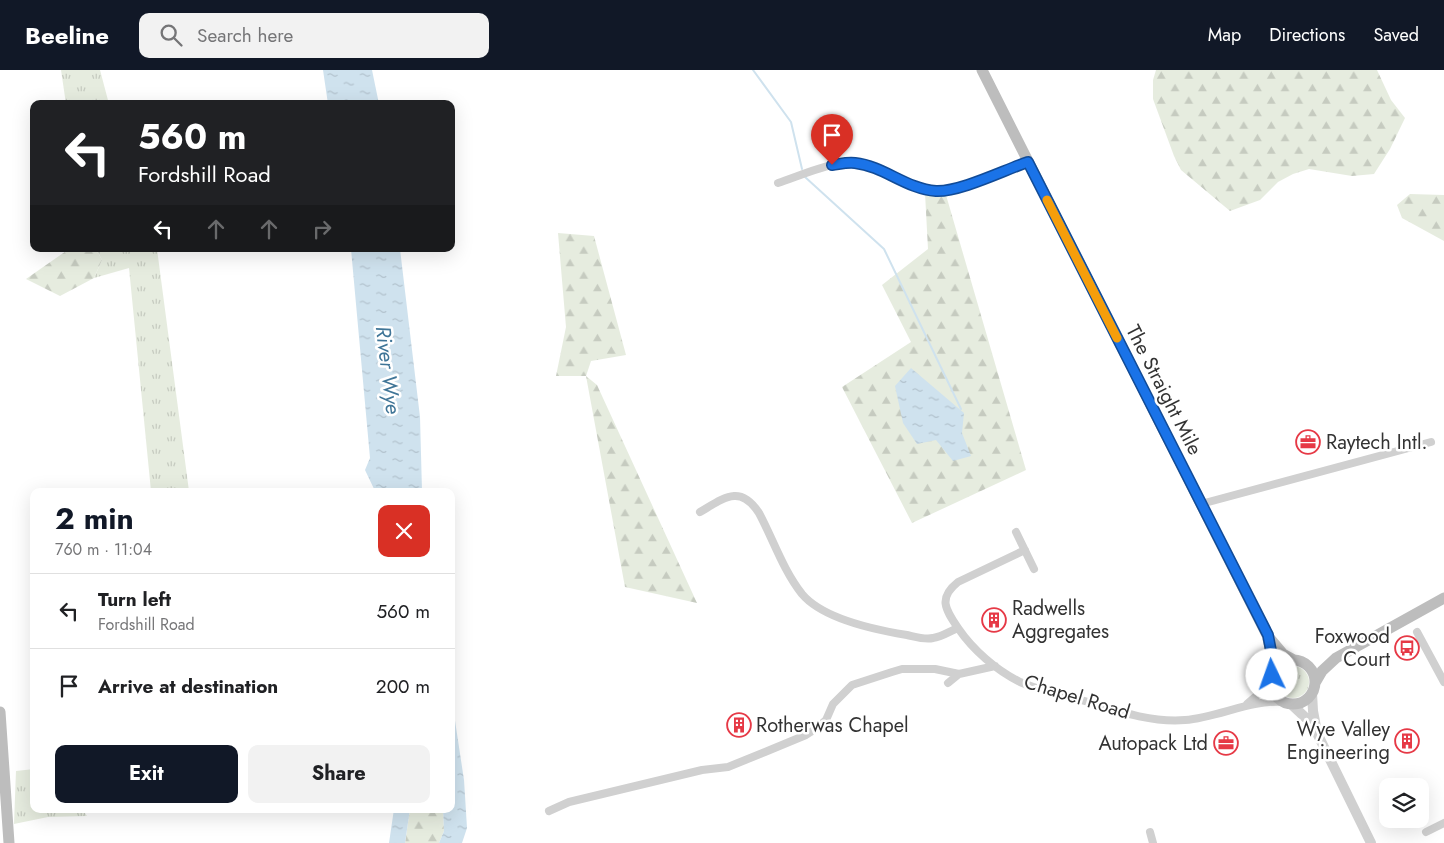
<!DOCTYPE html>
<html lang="en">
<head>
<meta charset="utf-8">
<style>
  body { margin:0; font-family:Jost,sans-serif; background:#f2f2f2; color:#202124; height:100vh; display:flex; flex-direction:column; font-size:19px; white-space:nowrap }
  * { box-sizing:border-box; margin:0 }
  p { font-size:16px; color:#757577 }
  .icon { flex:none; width:28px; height:28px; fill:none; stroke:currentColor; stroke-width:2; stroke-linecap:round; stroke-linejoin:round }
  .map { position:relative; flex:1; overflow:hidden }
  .side { position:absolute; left:30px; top:418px; width:425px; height:325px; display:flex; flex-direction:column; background:#fff; border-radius:10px; box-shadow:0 5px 20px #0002 }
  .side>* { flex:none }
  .hud { position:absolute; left:30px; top:30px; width:425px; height:152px; border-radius:10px; box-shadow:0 5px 20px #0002; background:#202124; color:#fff; overflow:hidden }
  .tools { position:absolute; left:1379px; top:708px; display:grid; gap:10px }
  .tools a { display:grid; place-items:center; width:50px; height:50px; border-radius:10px; background:#fff; box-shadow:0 5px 20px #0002; font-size:25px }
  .pin { position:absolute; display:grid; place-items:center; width:42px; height:42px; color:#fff; margin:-51px -21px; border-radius:50% 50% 50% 0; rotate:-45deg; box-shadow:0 0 5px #0007 }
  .pin .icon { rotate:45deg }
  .me { position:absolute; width:55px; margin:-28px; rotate:357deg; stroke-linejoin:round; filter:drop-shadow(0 0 4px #0008) }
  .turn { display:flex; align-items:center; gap:18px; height:105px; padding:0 25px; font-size:22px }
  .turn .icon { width:65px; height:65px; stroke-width:2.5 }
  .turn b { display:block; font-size:35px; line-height:42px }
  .lanes { display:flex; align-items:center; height:48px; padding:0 25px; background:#0003; justify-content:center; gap:25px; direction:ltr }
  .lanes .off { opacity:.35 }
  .round { display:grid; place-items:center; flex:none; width:52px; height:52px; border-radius:10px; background:#f2f2f2 }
  .summary { display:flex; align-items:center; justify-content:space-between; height:85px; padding:0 25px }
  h1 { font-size:30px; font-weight:700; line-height:38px; color:#111827 }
  .button { display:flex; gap:10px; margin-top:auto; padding:10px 25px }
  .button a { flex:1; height:58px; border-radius:10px; background:#111827; color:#fff; font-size:20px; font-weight:700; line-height:58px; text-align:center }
  .button a+a { background:#f2f2f2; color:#202124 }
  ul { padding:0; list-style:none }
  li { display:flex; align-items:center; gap:15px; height:75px; padding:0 25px; border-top:1px solid #e0e0e0 }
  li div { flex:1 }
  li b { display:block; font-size:19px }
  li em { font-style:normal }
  header { display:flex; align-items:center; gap:30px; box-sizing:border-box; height:70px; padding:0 25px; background:#111827; color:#fff }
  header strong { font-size:24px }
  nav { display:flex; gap:28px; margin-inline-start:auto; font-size:18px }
  .search { width:350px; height:45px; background:#f2f2f2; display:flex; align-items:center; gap:12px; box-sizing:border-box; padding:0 18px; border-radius:10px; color:#757577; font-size:19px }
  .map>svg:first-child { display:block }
  .grass { fill:url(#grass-tufts) }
  .forest { fill:url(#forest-firs) }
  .water { fill:url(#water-ripples) }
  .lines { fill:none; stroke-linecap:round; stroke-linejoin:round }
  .stream { stroke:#cfe2ee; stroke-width:2 }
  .minor { stroke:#d0d0d0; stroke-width:8 }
  .tertiary { stroke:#d0d0d0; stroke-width:10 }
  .secondary { stroke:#bdbdbd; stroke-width:11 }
  .route-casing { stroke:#114b97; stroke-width:12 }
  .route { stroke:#1a73e8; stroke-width:9 }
  .slow { stroke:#f59e0b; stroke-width:9 }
  .labels { text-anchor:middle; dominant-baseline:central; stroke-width:5; stroke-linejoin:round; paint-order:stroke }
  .street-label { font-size:20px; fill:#333; stroke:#fff }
  .poi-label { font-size:20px; fill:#333; stroke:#fff; text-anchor:start }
  .water-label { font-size:21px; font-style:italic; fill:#3f7597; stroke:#fff }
</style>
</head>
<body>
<header>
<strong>Beeline</strong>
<div class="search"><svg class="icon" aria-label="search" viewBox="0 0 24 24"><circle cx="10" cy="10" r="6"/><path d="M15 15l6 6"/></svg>Search here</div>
<nav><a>Map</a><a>Directions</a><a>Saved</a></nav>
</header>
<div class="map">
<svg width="1444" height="773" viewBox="0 0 1444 773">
  <defs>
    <pattern id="grass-tufts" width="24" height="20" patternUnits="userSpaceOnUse" patternTransform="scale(1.25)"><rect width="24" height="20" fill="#e6ecdf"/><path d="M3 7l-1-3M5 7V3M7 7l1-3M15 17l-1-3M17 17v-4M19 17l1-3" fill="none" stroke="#c6cbc0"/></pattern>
    <pattern id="forest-firs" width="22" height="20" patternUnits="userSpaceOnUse" patternTransform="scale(1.25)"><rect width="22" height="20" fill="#e6ecdf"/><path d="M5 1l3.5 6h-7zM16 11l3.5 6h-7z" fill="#c6cbc0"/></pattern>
    <pattern id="water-ripples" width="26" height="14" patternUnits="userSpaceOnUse" patternTransform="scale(1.25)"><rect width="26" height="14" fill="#cfe2ee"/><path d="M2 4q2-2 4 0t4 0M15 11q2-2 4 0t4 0" fill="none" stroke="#b2c2cd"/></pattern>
  </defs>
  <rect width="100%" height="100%" fill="#fff"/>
  <path class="grass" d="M 61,0 L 100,0 L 109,34 L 66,34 Z
    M 96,179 L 157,179 L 189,421 L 151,421 L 129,198 L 94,208 L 102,190 Z
    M1277 612a16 16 0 1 1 32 0a16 16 0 1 1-32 0Z
    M 34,699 L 34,739 L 82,739 L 87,746 L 48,747 L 14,754 L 16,701 Z"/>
  <path class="forest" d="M 1156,0 L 1377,0 L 1391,30 L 1405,48 L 1390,79 L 1374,104 L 1352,106 L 1309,99 L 1293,104 L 1278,112 L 1260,130 L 1230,141 L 1181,100 L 1174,86 L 1153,29 L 1153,10 Z
    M 925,123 L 946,125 L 1026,400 L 912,453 L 842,317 L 911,272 L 882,215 L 928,179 Z
    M 1410,124 L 1444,125 L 1444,171 L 1402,148 L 1397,135 Z
    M 558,163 L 594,166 L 626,285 L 591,291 L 586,306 L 597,315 L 697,533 L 625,517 L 586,306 L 556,306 L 566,257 Z
    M 69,179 L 83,179 L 85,180 L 96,179 L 102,190 L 94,208 L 60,226 L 26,209 Z
    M 410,739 L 443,739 L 444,761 L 439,773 L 405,773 Z"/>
  <path class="water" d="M 323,0 L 372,0 L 379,34 L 328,34 Z
    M 351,179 L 400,179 L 420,347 L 422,421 L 375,421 L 365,400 L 370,388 Z
    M 911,298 L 964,343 L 962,363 L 971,386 L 953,391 L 936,370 L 917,374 L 903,353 L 895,316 Z
    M 451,571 L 454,644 L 464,710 L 467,758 L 462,773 L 439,773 L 444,761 L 443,739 L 451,739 Z
    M 394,739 L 410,739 L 405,773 L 389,773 Z"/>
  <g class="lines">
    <path class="stream" d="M 753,0 L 791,52 L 802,99
      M 805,107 L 884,179 L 961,339"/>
    <path class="minor" d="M 778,113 C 800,106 831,91 855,93 C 884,95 907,121 938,121 C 964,120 1002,101 1028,92
      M 1201,434 L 1431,372
      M 700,442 C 724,428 740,414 759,443 C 773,469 783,500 802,524 C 823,549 876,560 907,565 C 916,567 925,570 933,568 C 942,567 950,561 958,558
      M 1016,462 L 1034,499
      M 1025,480 L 958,512 C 938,528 945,539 958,558 C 973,580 996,600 1020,612 C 1038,620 1059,624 1078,629 C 1112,639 1149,653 1185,650 C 1220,647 1251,629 1285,632
      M 1417,562 L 1444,612
      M 948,613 L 959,604 L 995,596
      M 1247,634 L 1262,621 L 1272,608
      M 549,741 L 569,732 L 702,700 L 728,697 L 765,682 L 806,665 L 817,658 L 826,650 L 833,634 L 852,615 L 892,602 L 902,599 L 935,599 L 959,604
      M 1150,762 L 1153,773
      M 1426,762 L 1444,753"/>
    <path class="tertiary" d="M 1312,623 L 1313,641 L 1316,657
      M 1291,634 L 1307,649 L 1318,665 L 1371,773"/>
    <path class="secondary" d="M 982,0 L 1267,565 L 1283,584 L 1294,590
      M 1268,569 L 1272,586 L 1272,605
      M1271 612a22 22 0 1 1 44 0a22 22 0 1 1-44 0Z
      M 1315,613 L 1322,601 L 1336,588 L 1444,528
      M 0,642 L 9,773"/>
  </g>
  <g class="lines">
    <g class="route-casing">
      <path id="route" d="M 832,95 C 840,94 847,92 855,93 C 884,96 906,119 936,121 C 960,122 1004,100 1028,92 L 1268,565 L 1272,586 L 1272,605"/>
    </g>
    <use href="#route" class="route"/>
    <path class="slow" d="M 1047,130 L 1117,268"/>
  </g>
  <defs>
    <g id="office-ring" transform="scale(1.25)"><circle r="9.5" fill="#fff" stroke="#e63946" stroke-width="1.5"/><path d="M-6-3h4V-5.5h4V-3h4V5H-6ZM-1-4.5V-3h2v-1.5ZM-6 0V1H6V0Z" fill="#e63946"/></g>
    <g id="building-ring" transform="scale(1.25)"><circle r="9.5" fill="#fff" stroke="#e63946" stroke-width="1.5"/><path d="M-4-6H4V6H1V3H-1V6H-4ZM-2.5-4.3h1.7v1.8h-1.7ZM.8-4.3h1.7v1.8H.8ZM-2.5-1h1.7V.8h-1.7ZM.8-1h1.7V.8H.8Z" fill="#e63946"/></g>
    <g id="bus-ring" transform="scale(1.25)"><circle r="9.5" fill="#fff" stroke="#e63946" stroke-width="1.5"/><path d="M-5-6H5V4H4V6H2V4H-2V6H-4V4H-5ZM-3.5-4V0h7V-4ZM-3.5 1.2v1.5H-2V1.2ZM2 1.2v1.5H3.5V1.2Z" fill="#e63946"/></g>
  </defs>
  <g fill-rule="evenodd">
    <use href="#office-ring" x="1308" y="372"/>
    <use href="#building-ring" x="994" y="550"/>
    <use href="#bus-ring" x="1407" y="578"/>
    <use href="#building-ring" x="739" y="655"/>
    <use href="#building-ring" x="1407" y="671"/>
    <use href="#office-ring" x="1226" y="673"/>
  </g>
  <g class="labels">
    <g class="street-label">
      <text transform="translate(1164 320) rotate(63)">The Straight Mile</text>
      <text transform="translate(1077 627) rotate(17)">Chapel Road</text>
    </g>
    <g class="poi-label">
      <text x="1326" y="372">Raytech Intl.</text>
      <text x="1012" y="538">Radwells<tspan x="1012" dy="23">Aggregates</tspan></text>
      <text x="1390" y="566" text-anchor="end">Foxwood<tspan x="1390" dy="23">Court</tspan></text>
      <text x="756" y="655">Rotherwas Chapel</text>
      <text x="1390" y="659" text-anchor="end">Wye Valley<tspan x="1390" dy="23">Engineering</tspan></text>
      <text x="1208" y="673" text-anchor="end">Autopack Ltd</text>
    </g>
    <g class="water-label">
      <text transform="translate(388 300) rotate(83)">River Wye</text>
    </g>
  </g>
</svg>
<div class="tools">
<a><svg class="icon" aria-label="layers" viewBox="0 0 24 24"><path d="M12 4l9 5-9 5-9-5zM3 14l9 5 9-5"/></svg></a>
</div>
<div class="pin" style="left:832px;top:95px;background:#d93025"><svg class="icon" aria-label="arrive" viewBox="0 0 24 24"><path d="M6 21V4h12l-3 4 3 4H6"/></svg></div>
<svg class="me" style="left:1272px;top:605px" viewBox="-20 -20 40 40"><circle r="19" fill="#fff"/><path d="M0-13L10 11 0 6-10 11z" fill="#1a73e8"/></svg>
<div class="hud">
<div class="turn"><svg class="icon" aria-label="left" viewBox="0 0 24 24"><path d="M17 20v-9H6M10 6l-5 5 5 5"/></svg><div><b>560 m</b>Fordshill Road</div></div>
<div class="lanes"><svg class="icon" aria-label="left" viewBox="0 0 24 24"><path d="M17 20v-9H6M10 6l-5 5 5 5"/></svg><svg class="icon off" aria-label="ahead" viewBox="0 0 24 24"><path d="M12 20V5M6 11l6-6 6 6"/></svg><svg class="icon off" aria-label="ahead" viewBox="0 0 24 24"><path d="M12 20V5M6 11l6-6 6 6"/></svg><svg class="icon off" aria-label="right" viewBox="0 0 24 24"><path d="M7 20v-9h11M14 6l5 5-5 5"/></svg></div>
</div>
<section class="side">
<div class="summary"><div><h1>2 min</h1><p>760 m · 11:04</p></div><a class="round" style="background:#d93025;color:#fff"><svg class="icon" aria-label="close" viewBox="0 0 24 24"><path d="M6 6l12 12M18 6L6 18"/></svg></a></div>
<ul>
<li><svg class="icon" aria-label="left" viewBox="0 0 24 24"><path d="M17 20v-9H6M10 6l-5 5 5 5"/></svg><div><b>Turn left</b><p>Fordshill Road</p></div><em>560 m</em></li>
<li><svg class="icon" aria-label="arrive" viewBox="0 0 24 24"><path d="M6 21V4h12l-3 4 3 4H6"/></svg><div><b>Arrive at destination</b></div><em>200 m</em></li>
</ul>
<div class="button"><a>Exit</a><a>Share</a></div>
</section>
</div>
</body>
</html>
